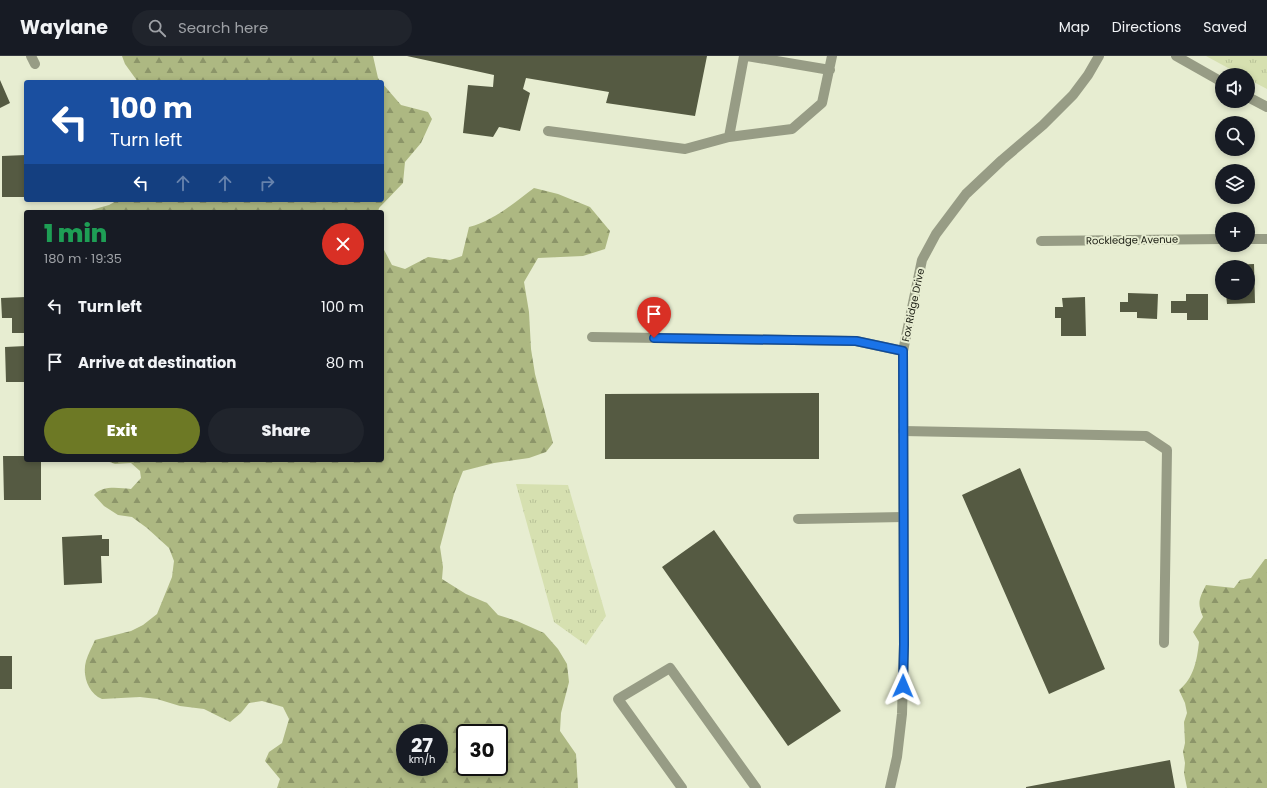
<!DOCTYPE html>
<html lang="en">
<head>
<meta charset="utf-8">
<style>
  body { margin:0; font-family:Poppins,sans-serif; background:#20242c; color:#f1f3f6; height:100vh; display:flex; flex-direction:column; font-size:15px; white-space:nowrap }
  * { box-sizing:border-box; margin:0 }
  p { font-size:13px; color:#9ea1a6 }
  .icon { flex:none; width:22px; height:22px; fill:none; stroke:currentColor; stroke-width:2; stroke-linecap:round; stroke-linejoin:round }
  .map { position:relative; flex:1; overflow:hidden }
  .side { position:absolute; left:24px; top:154px; width:360px; height:252px; display:flex; flex-direction:column; background:#171b24; border-radius:4px; box-shadow:0 2px 6px #0003 }
  .side>* { flex:none }
  .guide { position:absolute; left:24px; top:24px; width:360px; height:122px; border-radius:4px; box-shadow:0 2px 6px #0003; background:#1a4fa0; color:#fff; overflow:hidden }
  .tools { position:absolute; left:1215px; top:12px; display:grid; gap:8px }
  .tools a { display:grid; place-items:center; width:40px; height:40px; border-radius:50%; background:#171b24; box-shadow:0 2px 6px #0003; font-size:20px }
  .speed { position:absolute; left:396px; top:668px; display:flex; gap:8px; font-size:20px; font-weight:700; text-align:center }
  .speed>* { display:grid; place-content:center; width:52px; height:52px; border-radius:50%; background:#171b24; box-shadow:0 2px 6px #0003; line-height:1 }
  .speed small { font-size:10px; font-weight:400 }
  .speed .limit { border:2px solid #111; border-radius:6px; background:#fff; color:#111 }
  .pin { position:absolute; display:grid; place-items:center; width:34px; height:34px; color:#fff; margin:-41px -17px; border-radius:50% 50% 50% 0; rotate:-45deg; box-shadow:0 0 4px #0007 }
  .pin .icon { rotate:45deg }
  .me { position:absolute; width:44px; margin:-22px; rotate:1deg; stroke-linejoin:round; filter:drop-shadow(0 0 3px #0008) }
  .turn { display:flex; align-items:center; gap:14px; height:84px; padding:0 20px; font-size:18px }
  .turn .icon { width:52px; height:52px; stroke-width:2.5 }
  .turn b { display:block; font-size:28px; line-height:34px }
  .lanes { display:flex; align-items:center; height:38px; padding:0 20px; background:#0003; justify-content:center; gap:20px; direction:ltr }
  .lanes .off { opacity:.35 }
  .round { display:grid; place-items:center; flex:none; width:42px; height:42px; border-radius:21px; background:#20242c }
  .head { display:flex; align-items:center; justify-content:space-between; height:68px; padding:0 20px }
  h1 { font-size:24px; font-weight:800; line-height:30px; color:#1e9e55 }
  .action { display:flex; gap:8px; margin-top:auto; padding:8px 20px }
  .action a { flex:1; height:46px; border-radius:24px; background:#6d7925; color:#fff; font-size:16px; font-weight:800; line-height:46px; text-align:center }
  .action a+a { background:#20242c; color:#f1f3f6 }
  ul { padding:0; list-style:none }
  li { display:flex; align-items:center; gap:12px; height:56px; padding:0 20px }
  li div { flex:1 }
  li b { display:block; font-size:15px }
  li em { font-style:normal }
  header { display:flex; align-items:center; gap:24px; box-sizing:border-box; height:56px; padding:0 20px; background:#171b24; border-bottom:1px solid #363941 }
  header strong { font-size:19px }
  nav { display:flex; gap:22px; margin-inline-start:auto; font-size:14px }
  .search { width:280px; height:36px; background:#20242c; display:flex; align-items:center; gap:10px; box-sizing:border-box; padding:0 14px; border-radius:22px; color:#9ea1a6; font-size:15px }
  .map>svg:first-child { display:block }
  .grass { fill:url(#grass-tufts) }
  .forest { fill:url(#forest-firs); fill-rule:evenodd }
  .building { fill:#555a42 }
  .lines { fill:none; stroke-linecap:round; stroke-linejoin:round }
  .service { stroke:#979c85; stroke-width:10 }
  .minor { stroke:#979c85; stroke-width:10 }
  .tertiary { stroke:#979c85; stroke-width:10 }
  .route-casing { stroke:#114b97; stroke-width:10 }
  .route { stroke:#1a73e8; stroke-width:7 }
  .labels { text-anchor:middle; dominant-baseline:central; stroke-width:4; stroke-linejoin:round; paint-order:stroke }
  .street-label { font-size:10px; fill:#191b11; stroke:#e7edd1 }
</style>
</head>
<body>
<header>
<strong>Waylane</strong>
<div class="search"><svg class="icon" aria-label="search" viewBox="0 0 24 24"><circle cx="10" cy="10" r="6"/><path d="M15 15l6 6"/></svg>Search here</div>
<nav><a>Map</a><a>Directions</a><a>Saved</a></nav>
</header>
<div class="map">
<svg width="1267" height="732" viewBox="0 0 1267 732">
  <defs>
    <pattern id="grass-tufts" width="24" height="20" patternUnits="userSpaceOnUse"><rect width="24" height="20" fill="#d6e0b0"/><path d="M3 7l-1-3M5 7V3M7 7l1-3M15 17l-1-3M17 17v-4M19 17l1-3" fill="none" stroke="#b7c096"/></pattern>
    <pattern id="forest-firs" width="22" height="20" patternUnits="userSpaceOnUse"><rect width="22" height="20" fill="#adb882"/><path d="M5 1l3.5 6h-7zM16 11l3.5 6h-7z" fill="#8c9569"/></pattern>
  </defs>
  <rect width="100%" height="100%" fill="#e7edd1"/>
  <path class="grass" d="M 1206,0 L 1267,0 L 1267,33 L 1248,23 L 1248,19 L 1241,19 Z
    M 516,428 L 568,429 L 606,560 L 586,589 L 554,566 Z"/>
  <path class="forest" d="M 122,0 L 373,0 L 378,22 L 381,26 L 138,26 L 125,8 Z
    M 382,27 L 401,49 L 428,56 L 432,63 L 421,87 L 405,106 L 403,127 L 379,152 L 378,156 L 84,156 L 109,149 L 118,144 L 382,144 Z
    M 534,132 L 558,138 L 590,151 L 610,175 L 605,193 L 583,200 L 538,202 L 524,226 L 529,256 L 531,293 L 535,318 L 553,387 L 546,396 L 529,402 L 494,407 L 463,415 L 454,438 L 440,491 L 443,511 L 442,523 L 466,538 L 487,547 L 498,559 L 517,565 L 544,577 L 558,593 L 567,608 L 569,626 L 561,657 L 560,675 L 576,698 L 578,732 L 277,732 L 280,723 L 265,705 L 269,696 L 282,687 L 289,663 L 283,651 L 262,645 L 249,647 L 241,657 L 230,666 L 204,653 L 180,650 L 157,643 L 140,641 L 102,643 C 88,637 82,619 86,605 C 88,598 92,591 95,584 L 131,575 L 143,569 L 157,558 L 172,521 L 174,505 L 169,492 L 147,472 L 132,461 L 118,459 L 104,450 L 94,439 C 102,429 119,432 131,433 L 141,422 L 140,415 L 131,407 L 115,408 L 104,404 L 382,404 L 382,190 L 392,209 L 405,213 L 428,201 L 450,204 L 462,200 L 469,171 C 493,165 514,147 534,132 ZM 405,677 L 439,677 L 439,711 L 405,711 ZM 465,677 L 499,677 L 499,711 L 465,711 Z
    M 1265,503 L 1267,503 L 1267,732 L 1187,732 L 1184,717 L 1185,707 L 1183,696 L 1185,687 L 1184,666 L 1187,657 L 1185,647 L 1179,634 C 1194,622 1197,604 1199,586 L 1193,576 L 1203,561 C 1197,547 1199,543 1206,529 L 1234,532 L 1240,524 L 1251,522 Z"/>
  <path class="building" d="M 407,0 L 707,0 L 695,60 L 606,47 L 609,36 L 526,22 L 523,33 L 530,37 L 520,75 L 499,71 L 493,81 L 463,77 L 468,29 L 493,31 L 494,19 Z
    M 0,24 L 10,47 L 0,52 Z
    M 26,99 L 26,141 L 2,141 L 2,100 Z
    M 1254,208 L 1255,247 L 1227,248 L 1226,237 L 1248,237 L 1248,211 L 1226,211 L 1226,209 Z
    M 1128,237 L 1158,238 L 1157,263 L 1137,262 L 1137,256 L 1120,256 L 1120,246 L 1128,246 Z
    M 1186,238 L 1208,238 L 1208,264 L 1187,264 L 1187,257 L 1171,257 L 1171,245 L 1186,245 Z
    M 26,241 L 26,277 L 12,277 L 12,262 L 2,262 L 1,242 Z
    M 1085,241 L 1086,280 L 1061,280 L 1061,262 L 1055,262 L 1055,251 L 1063,251 L 1062,242 Z
    M 26,290 L 26,326 L 6,326 L 5,291 Z
    M 819,337 L 819,403 L 605,403 L 605,338 Z
    M 3,400 L 26,400 L 26,404 L 41,404 L 41,444 L 4,444 Z
    M 1020,412 L 1105,613 L 1049,638 L 962,439 Z
    M 714,474 L 841,655 L 788,690 L 662,511 Z
    M 102,479 L 102,483 L 109,483 L 109,500 L 101,500 L 102,527 L 64,529 L 62,481 Z
    M 0,600 L 12,600 L 12,633 L 0,633 Z
    M 1170,704 L 1175,732 L 1026,732 L 1026,731 Z"/>
  <g class="lines">
    <path class="service" d="M 31,0 L 35,8
      M 747,0 L 830,14
      M 548,75 L 685,93 L 729,81 L 792,73 L 822,47 L 832,0
      M 729,81 L 744,0
      M 592,281 L 856,285 L 903,295
      M 903,375 L 1146,380 L 1167,394 L 1164,587
      M 798,463 L 903,461
      M 682,732 L 618,643 L 670,612 L 756,732"/>
    <path class="minor" d="M 1248,183 L 1267,183
      M 1041,185 L 1222,183
      M 890,732 L 897,701 L 902,658 L 904,588 L 903,295 L 922,204 L 936,178 L 966,138 L 1002,104 L 1043,69 L 1073,39 L 1088,19 L 1099,0"/>
    <path class="tertiary" d="M 1176,0 L 1222,26
      M 1248,41 L 1267,51"/>
  </g>
  <g class="lines">
    <g class="route-casing">
      <path id="route" d="M 654,282 L 856,285 L 903,295 L 904,588 L 903,630"/>
    </g>
    <use href="#route" class="route"/>
  </g>
  <g class="labels">
    <g class="street-label">
      <text transform="translate(1132 184) rotate(-1)">Rockledge Avenue</text>
      <text transform="translate(913 249) rotate(-78)">Fox Ridge Drive</text>
    </g>
  </g>
</svg>
<div class="tools">
<a><svg class="icon" aria-label="sound" viewBox="0 0 24 24"><path d="M4 9h4l5-4v14l-5-4H4zM17 9q2 3 0 6"/></svg></a>
<a><svg class="icon" aria-label="search" viewBox="0 0 24 24"><circle cx="10" cy="10" r="6"/><path d="M15 15l6 6"/></svg></a>
<a><svg class="icon" aria-label="layers" viewBox="0 0 24 24"><path d="M12 4l9 5-9 5-9-5zM3 14l9 5 9-5"/></svg></a>
<a>+</a>
<a>−</a>
</div>
<div class="speed"><div>27<small>km/h</small></div><div class="limit">30</div></div>
<div class="pin" style="left:654px;top:282px;background:#d93025"><svg class="icon" aria-label="arrive" viewBox="0 0 24 24"><path d="M6 21V4h12l-3 4 3 4H6"/></svg></div>
<svg class="me" style="left:903px;top:630px" viewBox="-20 -20 40 40"><path d="M0-17L14 15 0 8-14 15z" fill="#1a73e8" stroke="#fff" stroke-width="4"/></svg>
<div class="guide">
<div class="turn"><svg class="icon" aria-label="left" viewBox="0 0 24 24"><path d="M17 20v-9H6M10 6l-5 5 5 5"/></svg><div><b>100 m</b>Turn left</div></div>
<div class="lanes"><svg class="icon" aria-label="left" viewBox="0 0 24 24"><path d="M17 20v-9H6M10 6l-5 5 5 5"/></svg><svg class="icon off" aria-label="ahead" viewBox="0 0 24 24"><path d="M12 20V5M6 11l6-6 6 6"/></svg><svg class="icon off" aria-label="ahead" viewBox="0 0 24 24"><path d="M12 20V5M6 11l6-6 6 6"/></svg><svg class="icon off" aria-label="right" viewBox="0 0 24 24"><path d="M7 20v-9h11M14 6l5 5-5 5"/></svg></div>
</div>
<section class="side">
<div class="head"><div><h1>1 min</h1><p>180 m · 19:35</p></div><a class="round" style="background:#d93025;color:#fff"><svg class="icon" aria-label="close" viewBox="0 0 24 24"><path d="M6 6l12 12M18 6L6 18"/></svg></a></div>
<ul>
<li><svg class="icon" aria-label="left" viewBox="0 0 24 24"><path d="M17 20v-9H6M10 6l-5 5 5 5"/></svg><div><b>Turn left</b></div><em>100 m</em></li>
<li><svg class="icon" aria-label="arrive" viewBox="0 0 24 24"><path d="M6 21V4h12l-3 4 3 4H6"/></svg><div><b>Arrive at destination</b></div><em>80 m</em></li>
</ul>
<div class="action"><a>Exit</a><a>Share</a></div>
</section>
</div>
</body>
</html>
